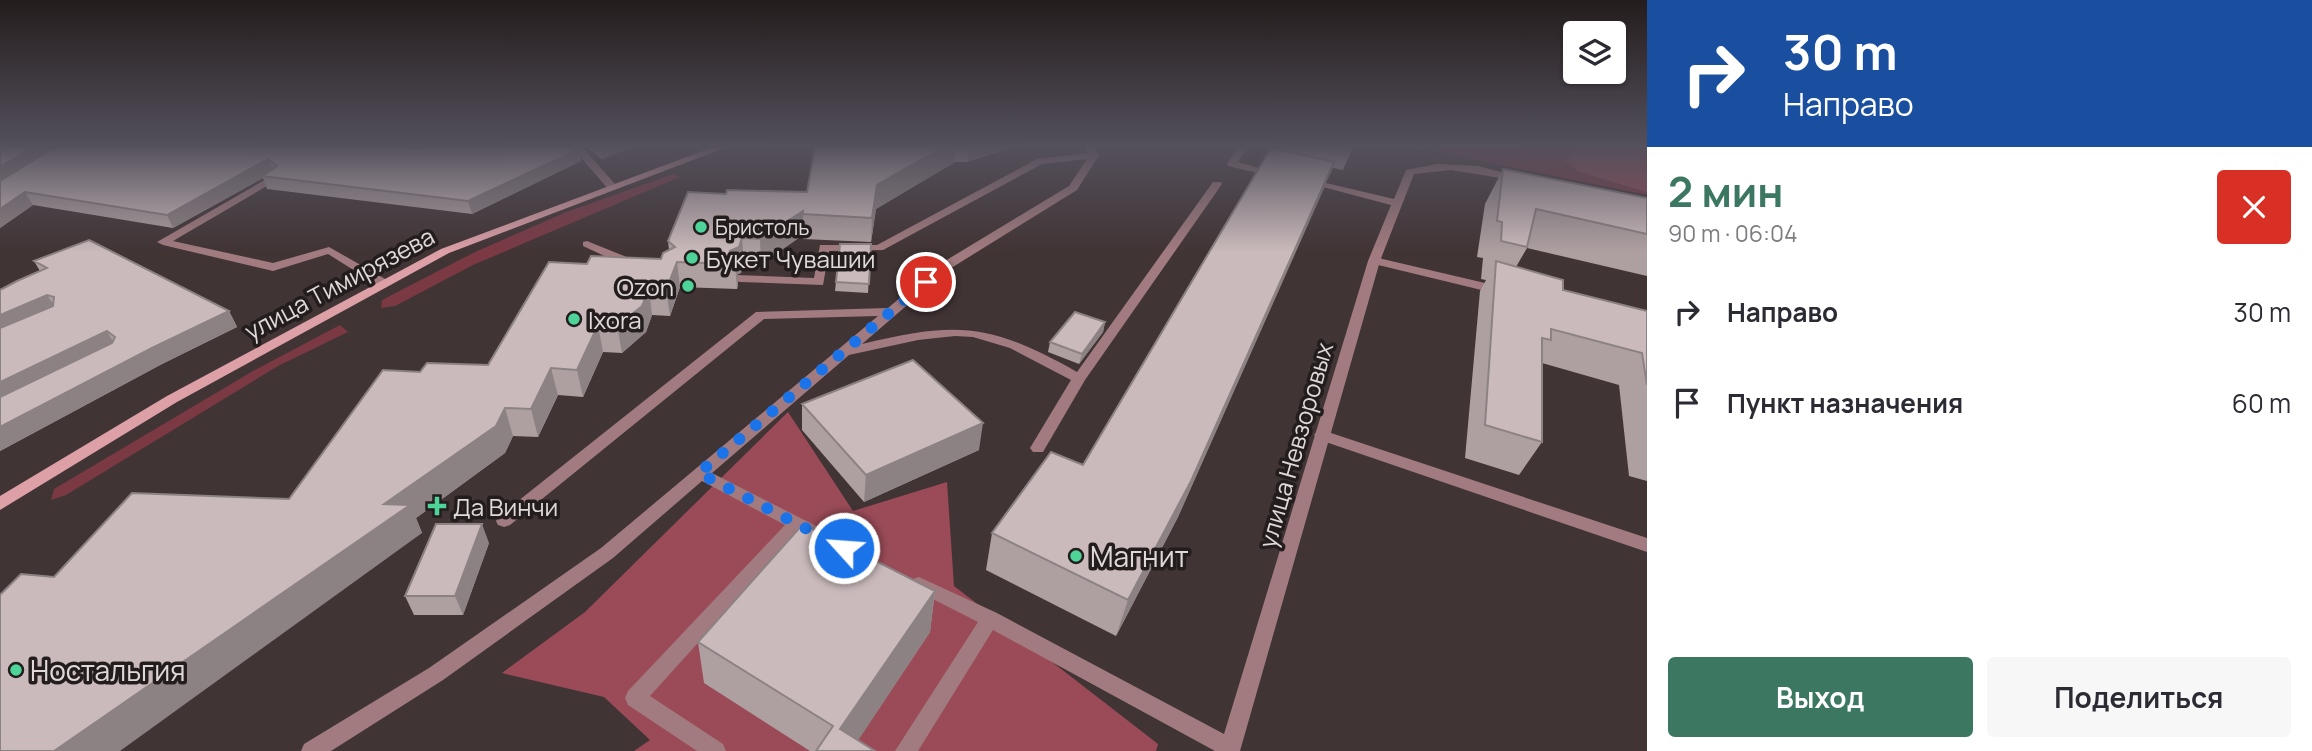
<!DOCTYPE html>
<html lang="ru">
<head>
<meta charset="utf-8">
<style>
  body { margin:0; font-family:Manrope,sans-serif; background:#f7f7f7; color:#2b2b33; height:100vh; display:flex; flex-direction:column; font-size:26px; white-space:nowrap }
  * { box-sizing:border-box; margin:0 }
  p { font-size:23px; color:#7c7c81 }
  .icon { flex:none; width:38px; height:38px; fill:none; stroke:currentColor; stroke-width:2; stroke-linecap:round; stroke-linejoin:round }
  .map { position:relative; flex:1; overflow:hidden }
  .details { display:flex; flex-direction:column; background:#fff; width:665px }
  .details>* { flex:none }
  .hud { background:#1a4fa0; color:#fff; overflow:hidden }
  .buttons { position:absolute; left:1563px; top:21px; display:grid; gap:14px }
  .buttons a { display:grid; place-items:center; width:63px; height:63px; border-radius:7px; background:#fff; box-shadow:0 2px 5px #0004; font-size:35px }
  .pin { position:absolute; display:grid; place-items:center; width:60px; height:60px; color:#fff; margin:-30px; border:4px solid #fff; border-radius:50%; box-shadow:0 2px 7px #0007 }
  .me { position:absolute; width:77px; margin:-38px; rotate:296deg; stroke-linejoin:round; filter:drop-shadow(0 0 5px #0008) }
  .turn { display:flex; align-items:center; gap:24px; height:147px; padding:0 21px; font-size:32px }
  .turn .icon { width:91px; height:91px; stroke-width:2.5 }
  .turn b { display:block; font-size:49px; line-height:60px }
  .round { display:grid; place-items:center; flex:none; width:74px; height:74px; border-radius:7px; background:#f7f7f7 }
  .overview { display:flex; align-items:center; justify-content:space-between; height:119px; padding:0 21px }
  h1 { font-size:42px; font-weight:700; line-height:52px; color:#3b7761 }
  .action { display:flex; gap:14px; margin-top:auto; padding:14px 21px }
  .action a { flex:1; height:80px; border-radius:7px; background:#3b7761; color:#fff; font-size:28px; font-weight:700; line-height:80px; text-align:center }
  .action a+a { background:#f7f7f7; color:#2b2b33 }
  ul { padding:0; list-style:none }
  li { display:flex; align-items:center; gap:21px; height:91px; padding:0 21px }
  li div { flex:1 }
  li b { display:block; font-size:26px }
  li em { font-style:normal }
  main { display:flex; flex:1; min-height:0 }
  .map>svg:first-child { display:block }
  .green { fill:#7b3944 }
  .forest { fill:#9b4b58 }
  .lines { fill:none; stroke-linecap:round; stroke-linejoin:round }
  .lane { fill:#a17b7f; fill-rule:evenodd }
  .street { fill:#a17b7f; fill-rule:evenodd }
  .secondary { fill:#dda0a7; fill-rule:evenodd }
  .wall { fill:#aea0a1 }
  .shaded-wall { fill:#8d8283 }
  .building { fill:#cababb; stroke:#8d8283; stroke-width:2 }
  .route { stroke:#1a73e8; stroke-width:12; stroke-dasharray:0 21.6 }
  .poi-dot { fill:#4ed399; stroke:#231d1e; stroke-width:2.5 }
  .labels { text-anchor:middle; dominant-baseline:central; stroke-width:7; stroke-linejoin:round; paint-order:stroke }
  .far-poi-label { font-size:21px; fill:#e1d9d9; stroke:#231d1e; text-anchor:start }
  .poi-label { font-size:24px; fill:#e1d9d9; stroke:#231d1e; text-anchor:start }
  .street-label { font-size:24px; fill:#e1d9d9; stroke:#231d1e }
  .near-poi-label { font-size:28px; fill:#e1d9d9; stroke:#231d1e; text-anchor:start }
</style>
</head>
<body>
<main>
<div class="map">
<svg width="1647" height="751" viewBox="0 0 1647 751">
  <rect width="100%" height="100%" fill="#413435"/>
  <path class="green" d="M 1413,147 L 1647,147 L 1647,195 Z
    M 673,174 L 680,177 L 473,265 L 395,306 L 381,308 L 382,300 L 475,252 L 564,213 Z
    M 340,325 L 348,332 L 278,366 L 66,495 L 51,500 L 54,489 L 253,371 Z"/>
  <path class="forest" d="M 1600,147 L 1647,147 L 1647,192 L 1580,172 L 1565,161 L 1573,153 Z
    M 788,412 L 853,511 L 947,482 L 954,586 L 1158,744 L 1156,751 L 634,751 L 650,740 L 604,697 L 502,673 L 585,612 Z"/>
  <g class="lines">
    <path class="lane" d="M 34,147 L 76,147 L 71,150 L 0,156 L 0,150 Z
      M 572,147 L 582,147 L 616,185 L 616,189 L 608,189 Z
      M 275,174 L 280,177 L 279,179 L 173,241 L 273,263 L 329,247 L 387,280 L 389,283 L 387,286 L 379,286 L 328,254 L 273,271 L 163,245 L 157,242 Z
      M 1374,257 L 1502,287 L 1504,290 L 1498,294 L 1370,263 L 1370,259 Z
      M 1322,430 L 1647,538 L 1647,552 L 1317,439 L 1314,435 L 1317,431 Z"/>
    <path class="street" d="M 1084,147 L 1094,147 L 1099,155 L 1077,190 L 948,270 L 862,344 C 958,321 990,323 1077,372 L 1213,182 L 1221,182 L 1222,184 L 1085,380 L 1043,452 L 1033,452 L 1030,448 L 1071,380 L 1010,348 L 973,337 L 955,336 L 918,340 L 849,355 L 712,473 L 824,530 L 827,535 L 824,540 L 818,542 L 798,532 L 650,696 L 723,744 L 726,751 L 697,751 L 628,705 L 625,698 L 628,691 L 785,525 L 702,481 L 613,558 L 443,680 L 331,751 L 301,751 L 304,744 L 429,668 L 601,548 L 878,316 L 764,319 L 510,525 L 504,527 L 498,525 L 496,521 L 498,517 L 756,312 L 888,308 L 940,264 L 1069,186 L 1087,159 L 1042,164 L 883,250 L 829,251 L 823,285 L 740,282 L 736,281 L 734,278 L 736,275 L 814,278 L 820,245 L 877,245 L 1037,159 L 1088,153 Z
      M 1238,147 L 1248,147 L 1238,162 L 1280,174 L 1275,177 L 1228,166 L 1227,164 Z
      M 1437,164 L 1478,166 L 1524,178 L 1519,181 L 1451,170 L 1414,174 L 1380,261 L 1240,751 L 1215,751 L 993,630 L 918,751 L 895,751 L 978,622 L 913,589 L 910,584 L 913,579 L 919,577 L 997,613 L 1224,734 L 1368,261 L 1391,205 L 1304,182 L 1309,179 L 1394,199 L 1406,170 Z
      M 587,241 L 634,260 L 636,263 L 634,266 L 626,266 L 583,246 L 583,242 Z"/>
    <path class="secondary" d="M 713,147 L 727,147 L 449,253 L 177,402 L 0,510 L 0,496 L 167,396 L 441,249 Z"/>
  </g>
  <path class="wall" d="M 0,147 L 44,147 L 47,152 L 55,147 L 577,147 L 581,161 L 472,214 L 267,189 L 263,178 L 173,228 L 33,205 L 0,228 Z
    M 586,147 L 633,147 L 602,159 Z
    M 815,147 L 1013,147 L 967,162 L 955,162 L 876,209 L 871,242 L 803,239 L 803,235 L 761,264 L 744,263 L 741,273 L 738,274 L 738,284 L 737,289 L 680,287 L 670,316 L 652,315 L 646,332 L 622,353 L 603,352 L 583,397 L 558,395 L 538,437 L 513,436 L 505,453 L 416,518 L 422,533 L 54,577 L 289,499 L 420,372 L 488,365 L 587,264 L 661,259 L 669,250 L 668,241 L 726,194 L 807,192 Z
    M 1274,147 L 1353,147 L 1343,170 L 1333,168 L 1327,180 L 1178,517 L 1116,636 L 986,570 L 992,533 L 1083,465 Z
    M 1503,169 L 1647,198 L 1647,276 L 1527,248 L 1516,267 L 1563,290 L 1647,311 L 1647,481 L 1629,476 L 1619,385 L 1542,363 L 1542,442 L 1519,475 L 1465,458 L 1480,291 L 1486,280 L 1481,279 L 1483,258 L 1477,257 L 1485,204 Z
    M 871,244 L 868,293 L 835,291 L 836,282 Z
    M 34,261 L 229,311 L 237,327 L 162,364 L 0,451 L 0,290 L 40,271 Z
    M 1105,322 L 1103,332 L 1079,364 L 1048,352 L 1050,342 Z
    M 802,404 L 979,450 L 864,502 L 802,430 Z
    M 489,543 L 463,615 L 414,615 L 405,596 Z
    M 935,591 L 930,632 L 858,740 L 875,751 L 810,751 L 704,683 L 698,642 Z"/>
  <path class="shaded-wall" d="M 33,147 L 44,147 L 48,155 L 0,185 L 0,167 Z
    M 600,147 L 633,147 L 602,159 Z
    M 943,147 L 956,147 L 955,162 L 876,209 L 871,242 L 872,218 L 877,185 Z
    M 969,147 L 1013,147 L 967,162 Z
    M 1340,147 L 1341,147 L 1328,181 Z
    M 579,149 L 581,161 L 472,214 L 468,201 Z
    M 268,159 L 274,172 L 262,176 L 263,178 L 173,228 L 167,215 Z
    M 1334,162 L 1323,191 L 1178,517 L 1116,636 L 1128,600 Z
    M 25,192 L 33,205 L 0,228 L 0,209 Z
    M 803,211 L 803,235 L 761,264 L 760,239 Z
    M 742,238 L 744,263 L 741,273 L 738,274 L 738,284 L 737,289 L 735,264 L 730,251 Z
    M 677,262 L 680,287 L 670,316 L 666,290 Z
    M 649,289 L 652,315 L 646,332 L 622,353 L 617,326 Z
    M 47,295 L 58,310 L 0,336 L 0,315 Z
    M 229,311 L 237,327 L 162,364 L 0,451 L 0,427 L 152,348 Z
    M 1105,322 L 1103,332 L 1079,364 L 1082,354 Z
    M 598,325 L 603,352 L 583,397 L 577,370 Z
    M 107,331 L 117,348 L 0,405 L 0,382 Z
    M 551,368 L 558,395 L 538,437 L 531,409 Z
    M 505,408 L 513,436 L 505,453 L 416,518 L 422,533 L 120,751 L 54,751 L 384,504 Z
    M 983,423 L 979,450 L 864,502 L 866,475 Z
    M 482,524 L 489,543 L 463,615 L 455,596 Z
    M 935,591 L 930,632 L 851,751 L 840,729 Z"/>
  <path class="building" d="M 0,147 L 33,147 L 0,167 Z
    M 55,147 L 407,147 L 418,148 L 422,147 L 577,147 L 579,149 L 468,201 L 262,176 L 277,166 L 268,159 L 167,215 L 25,192 L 0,209 L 0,181 Z
    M 815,147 L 943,147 L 877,185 L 872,218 L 803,214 L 803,211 L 760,239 L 742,238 L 739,247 L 730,251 L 736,259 L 735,264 L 677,262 L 666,290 L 649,289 L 642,306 L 617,326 L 598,325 L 577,370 L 551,368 L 531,409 L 505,408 L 496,426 L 384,504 L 410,505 L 54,751 L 0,751 L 0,595 L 21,574 L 54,577 L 132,493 L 289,499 L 383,370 L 420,372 L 427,363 L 488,365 L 549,262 L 587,264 L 591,256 L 661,259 L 663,253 L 675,247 L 668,241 L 688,192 L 726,194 L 727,190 L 807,192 Z
    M 1271,148 L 1334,162 L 1191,481 L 1128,600 L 992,533 L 1051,452 L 1083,465 Z
    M 1503,169 L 1647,198 L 1647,234 L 1536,209 L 1527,247 L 1501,241 L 1502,222 L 1497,221 Z
    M 89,240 L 229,311 L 152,348 L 0,427 L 0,397 L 112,343 L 115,337 L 107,331 L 0,382 L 0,328 L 53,306 L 54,297 L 47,295 L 0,315 L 0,290 L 17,281 L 47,268 L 34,261 Z
    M 840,244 L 871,244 L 869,284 L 836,282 Z
    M 1496,261 L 1563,280 L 1563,290 L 1647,311 L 1647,385 L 1642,353 L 1551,329 L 1551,340 L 1542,338 L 1542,442 L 1485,425 Z
    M 1075,312 L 1105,322 L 1082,354 L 1050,342 Z
    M 913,360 L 983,423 L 866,475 L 802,404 Z
    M 436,524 L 482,524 L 455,596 L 405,596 Z
    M 803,524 L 935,591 L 840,729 L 875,751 L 816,751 L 833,726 L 698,642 Z"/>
  <linearGradient id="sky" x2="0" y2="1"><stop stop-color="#241d1d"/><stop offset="0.58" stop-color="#54505c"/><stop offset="1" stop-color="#54505c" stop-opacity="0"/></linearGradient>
  <rect width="1647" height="252" fill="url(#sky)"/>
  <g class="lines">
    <path class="route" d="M 844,548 L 699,473 L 926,282"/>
  </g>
  <g class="poi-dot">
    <circle cx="701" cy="227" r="7"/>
    <circle cx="692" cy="258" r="7"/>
    <circle cx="688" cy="286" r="7"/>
    <circle cx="574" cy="319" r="7"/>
    <path d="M433.5 495.5h7v7h7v7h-7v7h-7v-7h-7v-7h7z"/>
    <circle cx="1076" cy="556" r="7"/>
    <circle cx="16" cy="670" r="7"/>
  </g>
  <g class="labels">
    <g class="far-poi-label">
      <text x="715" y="227">Бристоль</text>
    </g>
    <g class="poi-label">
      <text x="706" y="258">Букет Чувашии</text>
      <text x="674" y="286" text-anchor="end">Ozon</text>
      <text x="588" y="319">Ixora</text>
      <text x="453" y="506">Да Винчи</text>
    </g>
    <g class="street-label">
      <text transform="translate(339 283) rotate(-28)">улица Тимирязева</text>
      <text transform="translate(1295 445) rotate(-74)">улица Невзоровых</text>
    </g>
    <g class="near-poi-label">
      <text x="1090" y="556">Магнит</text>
      <text x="30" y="670">Ностальгия</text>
    </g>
  </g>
</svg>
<div class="buttons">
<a><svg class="icon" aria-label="layers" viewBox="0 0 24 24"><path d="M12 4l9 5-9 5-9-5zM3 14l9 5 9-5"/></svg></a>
</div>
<div class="pin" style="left:926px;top:282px;background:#d93025"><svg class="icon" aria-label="arrive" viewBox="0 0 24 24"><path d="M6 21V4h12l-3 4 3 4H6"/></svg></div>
<svg class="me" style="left:844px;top:548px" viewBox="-20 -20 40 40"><circle r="17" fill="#1a73e8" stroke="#fff" stroke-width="3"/><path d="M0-11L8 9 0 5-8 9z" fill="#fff"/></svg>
</div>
<section class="details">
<div class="hud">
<div class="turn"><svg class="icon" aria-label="right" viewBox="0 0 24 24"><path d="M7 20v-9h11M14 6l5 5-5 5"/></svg><div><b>30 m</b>Направо</div></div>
</div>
<div class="overview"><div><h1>2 мин</h1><p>90 m · 06:04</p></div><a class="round" style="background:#d93025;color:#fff"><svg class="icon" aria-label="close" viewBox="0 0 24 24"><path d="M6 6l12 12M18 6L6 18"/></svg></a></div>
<ul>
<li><svg class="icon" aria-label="right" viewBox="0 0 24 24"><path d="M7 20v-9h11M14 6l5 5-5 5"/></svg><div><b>Направо</b></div><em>30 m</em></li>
<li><svg class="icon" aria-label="arrive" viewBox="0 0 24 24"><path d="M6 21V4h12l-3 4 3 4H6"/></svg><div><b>Пункт назначения</b></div><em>60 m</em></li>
</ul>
<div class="action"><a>Выход</a><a>Поделиться</a></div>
</section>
</main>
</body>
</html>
